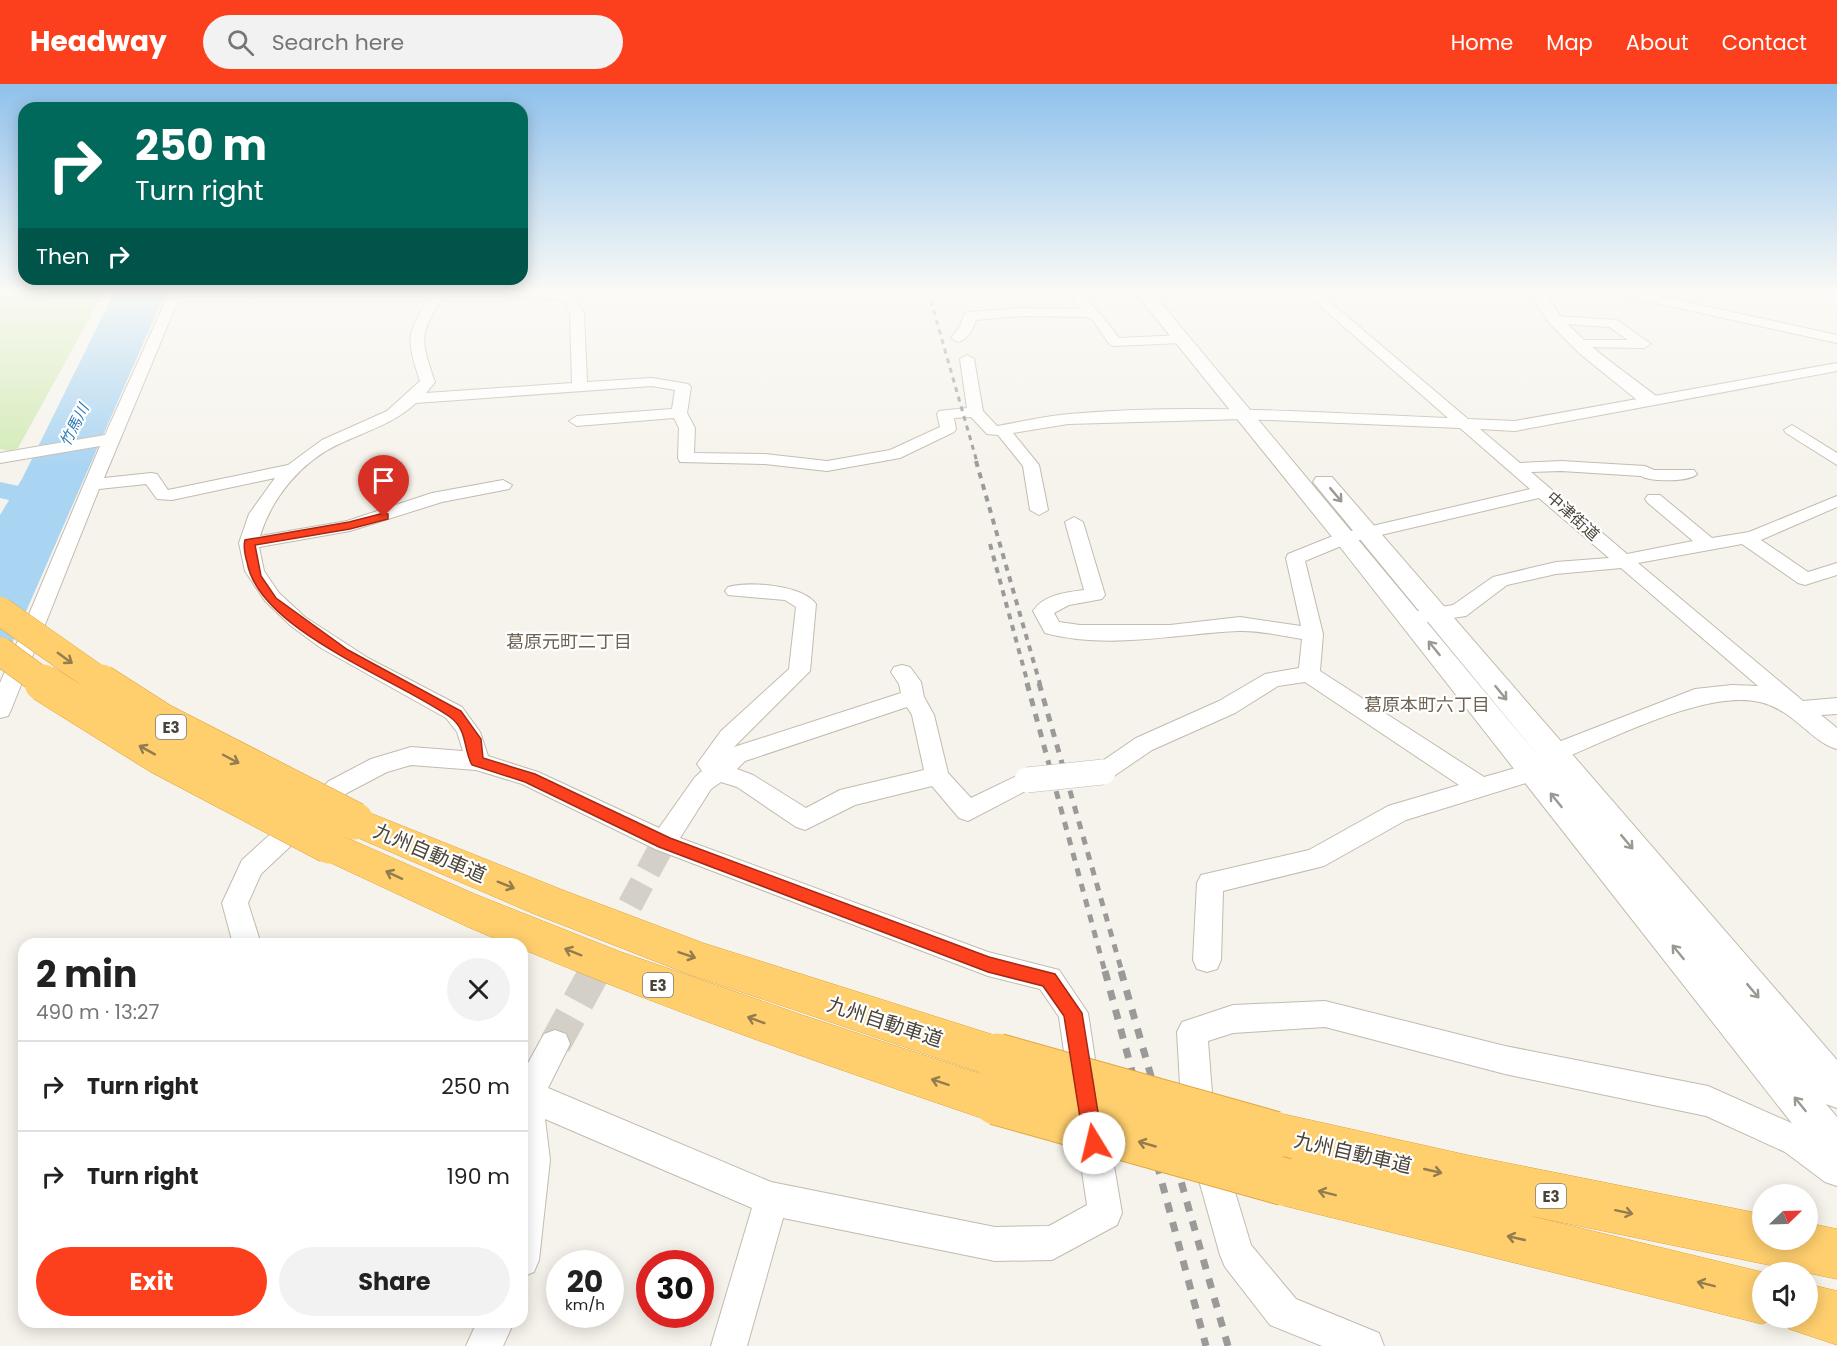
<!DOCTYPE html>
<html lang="en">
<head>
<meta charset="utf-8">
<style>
  body { margin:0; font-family:Poppins,"Noto Sans JP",sans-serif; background:#f2f2f2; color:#222; height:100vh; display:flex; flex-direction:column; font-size:22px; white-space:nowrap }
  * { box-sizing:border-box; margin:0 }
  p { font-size:20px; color:#767676 }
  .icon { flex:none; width:33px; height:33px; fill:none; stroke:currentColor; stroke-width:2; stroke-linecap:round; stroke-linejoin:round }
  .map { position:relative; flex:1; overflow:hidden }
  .sheet { position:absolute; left:18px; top:854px; width:510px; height:390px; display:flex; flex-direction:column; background:#fff; border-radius:18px; box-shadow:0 3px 15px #0003 }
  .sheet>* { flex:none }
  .banner { position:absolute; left:18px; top:18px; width:510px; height:183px; border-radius:18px; box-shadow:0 3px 15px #0003; background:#00695c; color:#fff; overflow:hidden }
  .needle { width:39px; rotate:67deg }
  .fabs { position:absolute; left:1752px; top:1100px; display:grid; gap:12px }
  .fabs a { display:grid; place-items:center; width:66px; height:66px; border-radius:50%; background:#fff; box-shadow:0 3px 15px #0003; font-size:30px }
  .speed { position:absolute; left:546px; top:1166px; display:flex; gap:12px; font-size:30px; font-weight:700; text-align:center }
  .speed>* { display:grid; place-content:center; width:78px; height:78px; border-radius:50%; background:#fff; box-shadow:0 3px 15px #0003; line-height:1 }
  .speed small { font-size:15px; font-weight:400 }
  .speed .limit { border:9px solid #d22; background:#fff; color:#111 }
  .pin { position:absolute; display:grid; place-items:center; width:51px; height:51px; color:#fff; margin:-62px -26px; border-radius:50% 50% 50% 0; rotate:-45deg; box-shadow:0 0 6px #0007 }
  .pin .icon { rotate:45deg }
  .me { position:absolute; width:66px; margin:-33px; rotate:351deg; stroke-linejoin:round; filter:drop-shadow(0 0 4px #0008) }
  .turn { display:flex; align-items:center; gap:21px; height:126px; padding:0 18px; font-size:27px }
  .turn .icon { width:78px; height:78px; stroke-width:2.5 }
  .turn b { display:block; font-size:42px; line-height:51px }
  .then { display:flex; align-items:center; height:57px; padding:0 18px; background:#0003; gap:12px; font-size:22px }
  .round { display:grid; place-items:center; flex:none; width:63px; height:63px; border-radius:32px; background:#f2f2f2 }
  .head { display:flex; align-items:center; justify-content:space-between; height:102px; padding:0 18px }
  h1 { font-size:36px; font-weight:700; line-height:45px }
  .button { display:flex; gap:12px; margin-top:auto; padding:12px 18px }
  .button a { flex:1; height:69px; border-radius:36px; background:#fc3f1d; color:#fff; font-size:24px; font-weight:700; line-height:69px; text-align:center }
  .button a+a { background:#f2f2f2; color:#222 }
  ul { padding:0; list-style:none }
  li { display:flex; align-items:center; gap:18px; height:90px; padding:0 18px; border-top:2px solid #e0e0e0 }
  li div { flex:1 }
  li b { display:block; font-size:22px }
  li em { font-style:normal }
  header { display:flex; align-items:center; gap:36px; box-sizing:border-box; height:84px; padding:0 30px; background:#fc3f1d; color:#fff }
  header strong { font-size:28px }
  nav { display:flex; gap:33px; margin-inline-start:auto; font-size:21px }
  .search { width:420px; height:54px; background:#f2f2f2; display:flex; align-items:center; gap:15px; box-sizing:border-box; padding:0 21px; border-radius:33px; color:#767676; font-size:22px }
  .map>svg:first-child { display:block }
  .green { fill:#d2eab5 }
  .water { fill:#a9d4f2 }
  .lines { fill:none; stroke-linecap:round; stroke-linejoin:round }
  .river { fill:#a9d4f2; fill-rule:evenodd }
  .minor-tunnel-far1 { stroke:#d4d0c8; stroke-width:25; stroke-dasharray:25 13; stroke-linecap:butt }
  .minor-tunnel { stroke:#d4d0c8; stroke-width:32; stroke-dasharray:32 16; stroke-linecap:butt }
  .minor-casing { stroke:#c2bbae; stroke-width:2 }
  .tertiary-casing { stroke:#c2bbae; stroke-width:2 }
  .motorway-casing { stroke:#e0a43c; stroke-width:1 }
  .minor { fill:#fff; fill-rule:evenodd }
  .tertiary { fill:#fff; fill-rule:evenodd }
  .motorway { fill:#ffcf6e; fill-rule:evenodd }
  .rail-far3 { stroke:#9a9a9a; stroke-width:3; stroke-dasharray:5 5; stroke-linecap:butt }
  .rail-far2 { stroke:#9a9a9a; stroke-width:4; stroke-dasharray:6 6; stroke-linecap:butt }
  .rail-far1 { stroke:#9a9a9a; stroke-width:5; stroke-dasharray:8 8; stroke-linecap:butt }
  .rail { stroke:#9a9a9a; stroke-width:7; stroke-dasharray:10 10; stroke-linecap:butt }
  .minor-bridge-casing { stroke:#c2bbae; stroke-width:26; stroke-linecap:butt }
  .motorway-bridge-far2-casing { stroke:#e0a43c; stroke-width:29; stroke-linecap:butt }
  .motorway-bridge-far1-casing { stroke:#e0a43c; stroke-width:38; stroke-linecap:butt }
  .motorway-bridge-casing { stroke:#e0a43c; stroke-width:49; stroke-linecap:butt }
  .minor-bridge { stroke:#fff; stroke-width:25 }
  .motorway-bridge-far2 { stroke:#ffcf6e; stroke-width:28 }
  .motorway-bridge-far1 { stroke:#ffcf6e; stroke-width:37 }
  .motorway-bridge { stroke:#ffcf6e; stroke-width:47 }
  .oneway { stroke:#9c9892 }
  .oneway2 { stroke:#937c4e }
  .route { fill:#fc3f1d; stroke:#a42913; stroke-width:1.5 }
  .labels { text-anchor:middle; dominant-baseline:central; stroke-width:4.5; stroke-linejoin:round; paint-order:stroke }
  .far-water-label { font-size:15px; font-style:italic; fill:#2e7ab2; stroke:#fff }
  .shield { fill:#fff; stroke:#817c74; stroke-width:1.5 }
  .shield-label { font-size:15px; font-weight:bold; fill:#4b4439 }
  .street-label { font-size:16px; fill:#4b4439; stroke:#fff }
  .neighbourhood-label { font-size:18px; fill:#6e6250; stroke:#fff }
  .near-street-label { font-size:20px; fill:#4b4439; stroke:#fff }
</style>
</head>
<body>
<header>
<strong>Headway</strong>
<div class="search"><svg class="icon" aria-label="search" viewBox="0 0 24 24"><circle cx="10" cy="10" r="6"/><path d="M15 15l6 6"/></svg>Search here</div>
<nav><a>Home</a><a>Map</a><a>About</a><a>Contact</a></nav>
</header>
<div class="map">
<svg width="1837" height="1262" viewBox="0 0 1837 1262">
  <rect width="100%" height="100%" fill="#f6f3ec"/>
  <path class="green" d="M 56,207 L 104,208 L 18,364 L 10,367 L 0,365 L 0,209 Z"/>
  <path class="water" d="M 115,207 L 166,207 L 0,587 L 0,431 L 22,395 Z"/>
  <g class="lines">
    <path class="river" d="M 0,398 L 46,408 L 49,414 L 46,420 L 36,422 L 0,414 Z"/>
    <path class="minor-tunnel-far1" d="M 594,888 L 664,758"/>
    <path class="minor-tunnel" d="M 555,960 L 595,887"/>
    <g class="minor-casing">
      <path id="minor" d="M 170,207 L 182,207 L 104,394 L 151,389 L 157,390 L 168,406 L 288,381 L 322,356 L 387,327 L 420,297 C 404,249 408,249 434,207 L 446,207 C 421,250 418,250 435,298 L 426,309 L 572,299 L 570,230 L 564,216 L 511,211 L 505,207 L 569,209 L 574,210 L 584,230 L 587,298 L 652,294 L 688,300 L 691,303 L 687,329 L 695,344 L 694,369 L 765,370 L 827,377 L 890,366 L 940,343 L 937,330 L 939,327 L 967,324 L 960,275 L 967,271 L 974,275 L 983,327 L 997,342 C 1021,338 1045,332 1069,330 C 1195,319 1322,329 1448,334 L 1303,207 L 1317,207 L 1468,335 L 1515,337 L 1837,279 L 1837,287 L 1515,347 L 1480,345 L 1520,379 L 1561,377 L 1645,382 L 1654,386 L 1694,386 L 1697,390 C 1690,398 1649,398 1641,392 L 1561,387 L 1531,388 L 1627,470 L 1693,457 L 1648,419 L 1645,415 L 1648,411 L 1660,411 L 1712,454 L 1749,448 L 1837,412 L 1837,423 L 1761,456 L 1808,488 L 1837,479 L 1837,491 L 1805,501 L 1798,499 L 1742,460 L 1638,479 L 1803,617 L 1837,614 L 1837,630 L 1821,631 L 1837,644 L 1837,665 C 1811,658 1794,626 1760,618 C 1706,605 1610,656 1559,676 L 1542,694 L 1406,736 L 1324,782 L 1223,807 L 1221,876 L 1217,885 L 1207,888 L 1197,885 L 1193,876 L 1197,799 L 1201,791 L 1309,766 L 1388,722 L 1459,701 L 1305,598 L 1278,602 L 1235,629 L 1152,666 L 1111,694 L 1103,697 L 1095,694 L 1091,688 L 1095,682 L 1136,654 L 1219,617 L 1265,590 L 1299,584 L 1302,555 C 1282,552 1259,546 1238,547 C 1174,550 1108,566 1045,549 L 1033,527 C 1043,511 1067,508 1084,506 L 1065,438 L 1074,433 L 1083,438 L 1105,511 L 1102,515 L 1069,521 L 1054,529 L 1059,538 L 1080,541 L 1170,541 L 1240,533 L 1301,542 L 1286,474 L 1288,470 L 1338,450 L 1530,405 L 1460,344 L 1243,335 L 1068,340 L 1013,349 L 1039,381 L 1048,426 L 1039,431 L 1030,426 L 1023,382 L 998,351 L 987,350 L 971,333 L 954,334 L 956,345 L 954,348 L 900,374 L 827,387 L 765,380 L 680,378 L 678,374 L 679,344 L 674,334 L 577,342 L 569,337 L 577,332 L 672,325 L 675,306 L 652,302 L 416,319 C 393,340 367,347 339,360 C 302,377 272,413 260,452 L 347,437 L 432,409 L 503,396 L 512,401 L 509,405 L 442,418 L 350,447 L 259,463 L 264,487 L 279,509 L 305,533 L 368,574 L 462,623 L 480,648 L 488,672 L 538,688 L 659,744 L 695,693 L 702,687 L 697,680 L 721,647 L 789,585 L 796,523 L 785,516 L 728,511 L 725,507 L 728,503 C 749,497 803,501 816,520 L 810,587 L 734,663 L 901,609 L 899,600 L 891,588 L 894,583 L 902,581 L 910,583 L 921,598 L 924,613 L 934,631 L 948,689 L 971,714 L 1027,687 L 1035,690 L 1039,696 L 1035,702 L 968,737 L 959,734 L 932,702 L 855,721 L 805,746 L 796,743 L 737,703 L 721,698 L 711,705 L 680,754 L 988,868 L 1059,886 L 1088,929 L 1099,1002 L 1095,1013 L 1084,1017 L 1073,1013 L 1069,1002 L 1059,933 L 1040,905 L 988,892 L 655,765 L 522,700 L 476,686 L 411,681 L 387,688 L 347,709 L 261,790 L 248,819 L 261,860 L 233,860 L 222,819 L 242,776 L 329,697 L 371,675 L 411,663 L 463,667 L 457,648 L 446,634 L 321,564 L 291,542 L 265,517 L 245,487 L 239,459 L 249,430 L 275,394 L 172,416 L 157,415 L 146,400 L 99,405 L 11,626 L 8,632 L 0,634 L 0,599 L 100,362 L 0,379 L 0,369 L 105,351 ZM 1539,414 L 1609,474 L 1556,478 L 1493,493 L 1453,521 L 1413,528 L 1410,533 L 1413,538 L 1420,539 L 1466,532 L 1507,501 L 1556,490 L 1621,484 L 1758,602 L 1732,601 L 1695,605 L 1543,664 L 1526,681 L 1484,693 L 1320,587 L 1323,550 L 1305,477 L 1351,458 ZM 907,623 L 912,631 L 924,686 L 840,706 L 806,724 L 753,691 L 737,685 L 745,677 Z
        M 1070,207 L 1082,207 C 1093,225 1107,236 1119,254 L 1181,251 L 1188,255 L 1181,259 L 1115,262 L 1110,261 L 1092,235 L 1087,233 L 1022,232 L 976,236 C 973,245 968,256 958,258 L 951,254 L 960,242 L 965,229 L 970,228 L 1022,224 L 1080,225 Z
        M 1614,207 L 1637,207 L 1837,251 L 1837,259 L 1620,211 Z
        M 1556,232 L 1617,236 L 1651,260 L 1644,264 L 1576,263 L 1574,260 L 1581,256 L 1628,256 L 1609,243 L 1551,239 L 1549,236 Z
        M 1792,341 L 1837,369 L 1837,381 L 1786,349 L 1784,346 Z
        M 1325,917 L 1505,962 L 1708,1002 L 1807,1046 L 1837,1066 L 1837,1102 L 1825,1098 L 1785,1068 L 1706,1032 L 1505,990 L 1325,943 L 1233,949 L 1208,957 L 1214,1035 L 1209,1046 L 1198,1051 L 1187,1046 L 1182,1035 L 1177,948 L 1182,938 L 1233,921 Z
        M 555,946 L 566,950 L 570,960 L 548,1004 L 771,1098 L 995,1143 L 1049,1142 L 1087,1121 L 1075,1041 L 1080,1030 L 1091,1025 L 1102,1030 L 1107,1041 L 1122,1129 L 1117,1141 L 1052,1176 L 995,1177 L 783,1134 L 747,1262 L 711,1262 L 752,1124 L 545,1035 L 550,1076 L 539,1176 L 534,1188 L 522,1193 L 522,990 L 544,950 Z
        M 1209,1059 L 1221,1063 L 1225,1075 L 1251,1161 L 1296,1215 L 1379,1249 L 1384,1262 L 1322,1262 L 1270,1241 L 1225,1183 L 1220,1171 L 1193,1075 L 1197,1063 Z
        M 477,1238 L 514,1238 L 503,1262 L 466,1262 Z"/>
    </g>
    <g class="tertiary-casing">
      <path id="tertiary" d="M 1134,207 L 1151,207 L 1540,674 L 1313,398 L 1316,393 L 1332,393 L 1837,976 L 1837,1024 L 1826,1020 L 1837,1033 L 1837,1085 L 1823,1079 L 1337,459 Z
        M 1528,207 L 1544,207 C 1568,252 1617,281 1656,312 L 1659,316 L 1656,320 L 1642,320 L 1579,269 L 1549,239 Z"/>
    </g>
    <g class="motorway-casing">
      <path id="motorway" d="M 355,723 L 560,805 L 703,859 L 997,952 L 1013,958 L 1019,973 L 1013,988 L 997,994 L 688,890 L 532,829 L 342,747 L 337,737 L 342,727 Z
        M 329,746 L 477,811 L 621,868 L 802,931 L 996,995 L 1012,1001 L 1019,1017 L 1012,1033 L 996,1039 C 837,985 677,930 522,865 L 522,860 L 508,860 L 468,843 L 316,772 L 310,761 L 316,750 Z
        M 1274,1028 L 1467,1071 L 1762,1130 L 1762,1155 L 1808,1155 L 1808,1139 L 1837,1145 L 1837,1195 L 1526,1131 L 1762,1188 L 1762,1233 L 1779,1233 L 1762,1240 L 1285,1122 L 1268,1115 L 1261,1098 L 1268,1081 L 1280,1076 L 1257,1068 L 1251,1051 L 1257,1034 Z
        M 1808,1200 L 1837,1207 L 1837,1261 L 1789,1245 L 1785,1233 L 1808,1233 Z"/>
    </g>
    <use href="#minor" class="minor"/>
    <use href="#tertiary" class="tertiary"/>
    <use href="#motorway" class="motorway"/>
    <path class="rail-far3" d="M 928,207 L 977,378"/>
    <path class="rail-far2" d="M 976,377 L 1040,600
      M 990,460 L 1028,600"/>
    <path class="rail-far1" d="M 1027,599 L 1105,888
      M 1039,599 L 1122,888"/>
    <path class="rail" d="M 1105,887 L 1206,1262
      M 1121,887 L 1228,1262"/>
    <g class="minor-bridge-casing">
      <path id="minor-bridge" d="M 1027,696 L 1103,688"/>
    </g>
    <g class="motorway-bridge-far2-casing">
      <path id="motorway-bridge-far2" d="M 0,527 L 104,600
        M 0,567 L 45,600"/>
    </g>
    <g class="motorway-bridge-far1-casing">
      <path id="motorway-bridge-far1" d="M 43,599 L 160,672 L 329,761
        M 101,599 L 162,638 L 355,737"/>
    </g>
    <g class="motorway-bridge-casing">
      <path id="motorway-bridge" d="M 997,973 L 1274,1051
        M 996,1017 L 1285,1098"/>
    </g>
    <use href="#minor-bridge" class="minor-bridge"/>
    <use href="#motorway-bridge-far2" class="motorway-bridge-far2"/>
    <use href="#motorway-bridge-far1" class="motorway-bridge-far1"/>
    <use href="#motorway-bridge" class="motorway-bridge"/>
  </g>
  <defs><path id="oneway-shaft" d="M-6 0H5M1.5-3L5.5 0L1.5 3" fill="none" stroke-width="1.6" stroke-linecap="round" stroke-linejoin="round" transform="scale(1.5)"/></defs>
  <g class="oneway">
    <use href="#oneway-shaft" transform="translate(1336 411) rotate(50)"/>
    <use href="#oneway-shaft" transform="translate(1434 564) rotate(-129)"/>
    <use href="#oneway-shaft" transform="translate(1501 609) rotate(51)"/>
    <use href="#oneway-shaft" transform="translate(1556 716) rotate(-129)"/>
    <use href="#oneway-shaft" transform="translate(1627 758) rotate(50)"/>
    <use href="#oneway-shaft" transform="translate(1678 868) rotate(-129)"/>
    <use href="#oneway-shaft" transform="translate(1753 907) rotate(50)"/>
    <use href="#oneway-shaft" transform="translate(1800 1020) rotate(-129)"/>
  </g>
  <g class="oneway2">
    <use href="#oneway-shaft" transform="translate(65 574) rotate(36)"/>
    <use href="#oneway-shaft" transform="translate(147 666) rotate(-151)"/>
    <use href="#oneway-shaft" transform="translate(231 675) rotate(28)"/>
    <use href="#oneway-shaft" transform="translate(394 791) rotate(-155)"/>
    <use href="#oneway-shaft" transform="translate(506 801) rotate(22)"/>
    <use href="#oneway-shaft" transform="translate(573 868) rotate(-158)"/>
    <use href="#oneway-shaft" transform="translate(687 871) rotate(19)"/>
    <use href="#oneway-shaft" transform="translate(756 936) rotate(-160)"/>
    <use href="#oneway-shaft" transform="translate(940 998) rotate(-162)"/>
    <use href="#oneway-shaft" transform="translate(1147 1060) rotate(-164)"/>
    <use href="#oneway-shaft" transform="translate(1433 1087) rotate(13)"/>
    <use href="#oneway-shaft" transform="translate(1327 1109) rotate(-166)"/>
    <use href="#oneway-shaft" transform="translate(1624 1128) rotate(12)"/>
    <use href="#oneway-shaft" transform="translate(1516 1154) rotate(-167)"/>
    <use href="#oneway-shaft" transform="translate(1706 1200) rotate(-166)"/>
  </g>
  <linearGradient id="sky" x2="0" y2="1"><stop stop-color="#8fc1ec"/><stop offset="0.54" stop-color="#fbfaf6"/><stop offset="1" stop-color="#fbfaf6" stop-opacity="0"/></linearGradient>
  <rect width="1837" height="384" fill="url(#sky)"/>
  <path class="route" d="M 384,429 L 388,430 L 388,435 L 350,445 L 255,461 L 261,492 L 276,514 L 348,566 L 461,627 L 481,655 L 483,674 L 535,690 L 670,754 L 989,873 L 1055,890 L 1082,929 L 1103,1059 L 1101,1066 L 1094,1069 L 1087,1066 L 1084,1059 L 1064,932 L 1043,902 L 988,888 L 659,763 L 525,698 L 472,681 C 463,665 468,646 450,633 C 397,595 259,547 247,478 C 245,471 243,463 245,456 L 349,438 Z"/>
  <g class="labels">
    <g class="far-water-label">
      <text transform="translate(74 341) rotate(-63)">竹馬川</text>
    </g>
    <g class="shield">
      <rect x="156" y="631" width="30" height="24" rx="4.5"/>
      <rect x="643" y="889" width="30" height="24" rx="4.5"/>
      <rect x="1536" y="1100" width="30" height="24" rx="4.5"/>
    </g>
    <g class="shield-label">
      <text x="171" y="643">E3</text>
      <text x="658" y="901">E3</text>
      <text x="1551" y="1112">E3</text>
    </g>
    <g class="street-label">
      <text transform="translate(1573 432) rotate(42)">中津街道</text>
    </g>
    <g class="neighbourhood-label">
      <text x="569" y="557">葛原元町二丁目</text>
      <text x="1427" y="620">葛原本町六丁目</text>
    </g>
    <g class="near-street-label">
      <text transform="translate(430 769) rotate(23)">九州自動車道</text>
      <text transform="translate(885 938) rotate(18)">九州自動車道</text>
      <text transform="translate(1353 1069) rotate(13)">九州自動車道</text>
    </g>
  </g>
</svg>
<div class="fabs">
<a><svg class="needle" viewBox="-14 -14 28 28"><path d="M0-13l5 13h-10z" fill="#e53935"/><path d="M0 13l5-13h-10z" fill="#767676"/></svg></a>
<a><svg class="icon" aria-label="sound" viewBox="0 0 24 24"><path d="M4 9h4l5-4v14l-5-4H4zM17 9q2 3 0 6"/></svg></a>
</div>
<div class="speed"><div>20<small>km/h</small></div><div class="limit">30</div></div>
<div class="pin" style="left:384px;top:433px;background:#d93025"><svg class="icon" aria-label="arrive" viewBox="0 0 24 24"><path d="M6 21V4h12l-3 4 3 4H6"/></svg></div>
<svg class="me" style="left:1094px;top:1059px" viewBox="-20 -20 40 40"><circle r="19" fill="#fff"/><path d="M0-13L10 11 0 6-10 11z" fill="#fc3f1d"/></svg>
<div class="banner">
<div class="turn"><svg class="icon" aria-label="right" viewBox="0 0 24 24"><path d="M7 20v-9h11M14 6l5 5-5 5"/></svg><div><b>250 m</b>Turn right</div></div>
<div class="then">Then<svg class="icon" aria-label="right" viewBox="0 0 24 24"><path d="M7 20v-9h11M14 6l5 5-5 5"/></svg></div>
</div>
<section class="sheet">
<div class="head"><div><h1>2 min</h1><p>490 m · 13:27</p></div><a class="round"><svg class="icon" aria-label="close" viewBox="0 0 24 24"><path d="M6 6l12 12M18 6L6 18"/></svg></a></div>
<ul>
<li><svg class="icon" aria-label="right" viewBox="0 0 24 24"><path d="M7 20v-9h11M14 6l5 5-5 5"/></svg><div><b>Turn right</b></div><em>250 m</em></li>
<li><svg class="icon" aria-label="right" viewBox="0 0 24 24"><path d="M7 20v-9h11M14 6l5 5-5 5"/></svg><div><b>Turn right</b></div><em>190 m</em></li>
</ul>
<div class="button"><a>Exit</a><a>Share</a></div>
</section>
</div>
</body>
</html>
